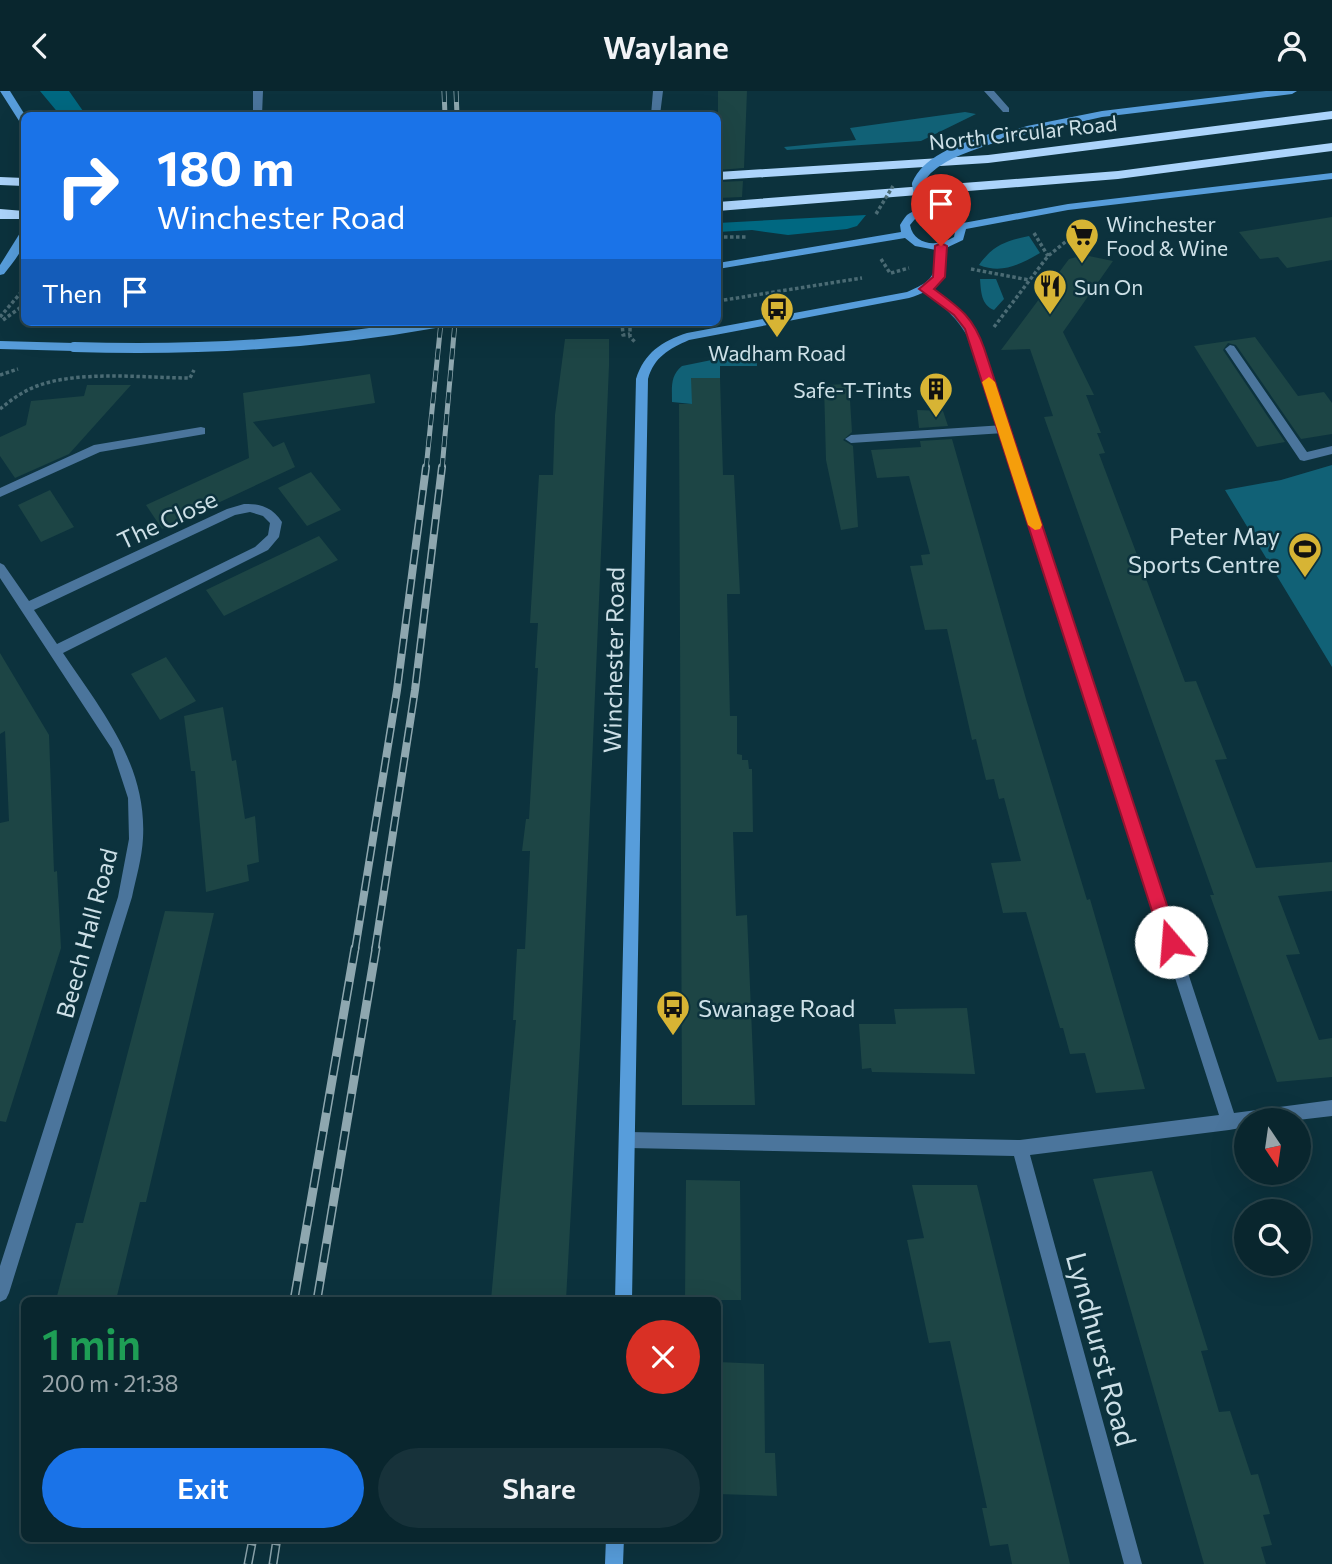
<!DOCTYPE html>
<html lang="en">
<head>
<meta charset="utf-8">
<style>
  body { margin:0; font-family:Commissioner,sans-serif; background:#17323a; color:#f1f3f6; height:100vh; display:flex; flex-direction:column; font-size:26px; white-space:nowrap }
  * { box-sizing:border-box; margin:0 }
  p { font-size:23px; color:#99a5aa }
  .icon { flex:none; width:38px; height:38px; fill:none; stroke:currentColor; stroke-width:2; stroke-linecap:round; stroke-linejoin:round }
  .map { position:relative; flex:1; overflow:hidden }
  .side { position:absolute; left:21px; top:1206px; width:700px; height:245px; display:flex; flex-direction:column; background:#09262e; border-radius:10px; box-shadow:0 7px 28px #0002,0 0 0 2px #29434a }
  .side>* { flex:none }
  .banner { position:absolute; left:21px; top:21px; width:700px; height:214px; border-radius:10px; box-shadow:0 7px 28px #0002,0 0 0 2px #29434a; background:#1a73e8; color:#fff; overflow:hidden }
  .needle { width:46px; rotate:167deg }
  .tools { position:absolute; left:1234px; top:1017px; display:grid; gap:14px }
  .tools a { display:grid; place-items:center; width:77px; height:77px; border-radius:50%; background:#09262e; box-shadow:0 7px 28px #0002,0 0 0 2px #29434a; font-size:35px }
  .pin { position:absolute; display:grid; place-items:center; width:60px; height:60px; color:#fff; margin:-72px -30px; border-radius:50% 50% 50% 0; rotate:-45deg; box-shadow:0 0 7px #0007 }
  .pin .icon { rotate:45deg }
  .me { position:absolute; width:77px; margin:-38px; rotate:342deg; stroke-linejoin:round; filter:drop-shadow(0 0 5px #0008) }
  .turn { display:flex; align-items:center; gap:24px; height:147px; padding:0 21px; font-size:32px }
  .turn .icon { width:91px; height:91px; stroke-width:2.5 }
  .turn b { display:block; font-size:49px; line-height:60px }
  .then { display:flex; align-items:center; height:66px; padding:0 21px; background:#0003; gap:14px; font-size:26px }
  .round { display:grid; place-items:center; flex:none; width:74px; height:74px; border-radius:37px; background:#17323a }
  .overview { display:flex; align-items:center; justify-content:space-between; height:119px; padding:0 21px }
  h1 { font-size:42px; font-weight:600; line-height:52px; color:#1e9e55 }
  .primary-button { display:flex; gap:14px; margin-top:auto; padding:14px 21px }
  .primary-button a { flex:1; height:80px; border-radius:42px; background:#1a73e8; color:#fff; font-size:28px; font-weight:600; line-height:80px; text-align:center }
  .primary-button a+a { background:#17323a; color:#f1f3f6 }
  header { display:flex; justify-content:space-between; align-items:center; height:91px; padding:0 21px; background:#09262e; font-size:32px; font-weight:600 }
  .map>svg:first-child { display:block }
  .green { fill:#116176 }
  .forest { fill:#006881 }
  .building { fill:#1d4545 }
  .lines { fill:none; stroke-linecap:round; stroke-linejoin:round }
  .path { stroke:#4b6b74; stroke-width:3.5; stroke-dasharray:3.5 2.5; stroke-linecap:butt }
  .lane { fill:#4b759c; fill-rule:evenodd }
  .street { fill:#4b759c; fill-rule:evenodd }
  .secondary { fill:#579ddb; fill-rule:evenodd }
  .highway { fill:#acd4fb; fill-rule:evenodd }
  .rail-far2-casing { stroke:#8ea7af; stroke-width:5 }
  .rail-far1-casing { stroke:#8ea7af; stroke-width:8 }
  .rail-casing { stroke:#8ea7af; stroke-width:9 }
  .rail-far2 { stroke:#0c323d; stroke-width:3.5; stroke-dasharray:11; stroke-linecap:butt }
  .rail-far1 { stroke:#0c323d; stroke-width:5; stroke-dasharray:15; stroke-linecap:butt }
  .rail { stroke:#0c323d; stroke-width:6; stroke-dasharray:19; stroke-linecap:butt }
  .path-bridge { stroke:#4b6b74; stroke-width:3.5; stroke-dasharray:3.5 2.5; stroke-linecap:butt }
  .secondary-bridge { stroke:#579ddb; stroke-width:10 }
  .route { fill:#e11d48; stroke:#92132f; stroke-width:2 }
  .slow { fill:#f59e0b }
  .labels { text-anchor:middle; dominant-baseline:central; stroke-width:5; stroke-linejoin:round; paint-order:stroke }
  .far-street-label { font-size:21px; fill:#cde0e7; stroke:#0c323d }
  .far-poi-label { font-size:21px; fill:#cde0e7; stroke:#0c323d; text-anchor:start }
  .street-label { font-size:24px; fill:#cde0e7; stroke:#0c323d }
  .poi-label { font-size:24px; fill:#cde0e7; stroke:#0c323d; text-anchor:end }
  .near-street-label { font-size:28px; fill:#cde0e7; stroke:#0c323d }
</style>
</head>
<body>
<header><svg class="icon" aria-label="back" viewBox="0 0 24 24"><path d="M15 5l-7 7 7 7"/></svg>Waylane<svg class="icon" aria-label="person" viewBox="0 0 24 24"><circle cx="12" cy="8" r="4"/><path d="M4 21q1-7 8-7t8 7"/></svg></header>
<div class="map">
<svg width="1332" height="1473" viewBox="0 0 1332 1473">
  <rect width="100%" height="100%" fill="#0c323d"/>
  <path class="green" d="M 965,21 L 976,23 L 921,50 L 787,59 L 784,56 L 856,49 L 850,37 Z
    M 1029,145 L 1040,162 C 1019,174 1002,183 979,174 C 993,154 1006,150 1029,145 Z
    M 980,188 L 996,188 L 1004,208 L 994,219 C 981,214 981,200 980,188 Z
    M 756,260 L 757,275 L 720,275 L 720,287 L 692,287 L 692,313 L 672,311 C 672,296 670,285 682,275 Z
    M 1332,374 L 1332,576 L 1225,399 L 1281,389 Z"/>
  <path class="forest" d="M 40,0 L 69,0 L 83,20 L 91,24 L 60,24 Z
    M 866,124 L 857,135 L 847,138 L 788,144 L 752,139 L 718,141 L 718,132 Z"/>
  <path class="building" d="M 718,0 L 747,0 L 744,77 L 718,79 Z
    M 743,90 L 742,106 L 718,107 L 718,91 Z
    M 1332,126 L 1332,169 L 1287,177 L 1278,166 L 1260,168 L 1239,141 Z
    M 1084,164 L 1113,170 L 1063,241 L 1094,304 L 1086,304 L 1101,342 L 1097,342 L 1105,362 L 1099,363 L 1185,591 L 1196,590 L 1227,668 L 1215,669 L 1256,777 L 1332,771 L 1332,800 L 1278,805 L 1300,863 L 1286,864 L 1319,949 L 1332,947 L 1332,986 L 1277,991 L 1210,804 L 1214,804 L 1044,326 L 1053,325 L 1030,258 L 1001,259 L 1069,168 Z
    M 1255,246 L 1298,305 L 1324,301 L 1332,312 L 1332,343 L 1301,348 L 1236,254 L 1228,252 L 1223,259 L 1285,351 L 1257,356 L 1194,255 Z
    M 565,248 L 609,248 L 609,275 L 580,955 L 566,1209 L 491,1209 L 516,929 L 513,929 L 517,858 L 525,858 L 530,760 L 522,760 L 526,728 L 529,728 L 538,577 L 535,577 L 538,532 L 530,532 L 539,384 L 553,384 L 555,324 Z
    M 370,283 L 375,312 L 253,331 L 273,356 L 284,351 L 295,376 L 162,438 L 146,414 L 249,367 L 243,302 Z
    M 691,287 L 720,287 L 723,384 L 734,384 L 740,503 L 727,503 L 730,625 L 737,625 L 737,663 L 742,664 L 742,669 L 748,669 L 749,678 L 752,678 L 753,741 L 733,741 L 736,825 L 747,824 L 755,1014 L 682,1014 L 679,313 L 692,313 Z
    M 849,293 L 852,341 L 843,349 L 853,355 L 858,436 L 841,439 L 826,369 L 824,294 Z
    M 87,294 L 131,294 L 69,363 L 15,387 L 0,365 L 0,346 L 26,334 L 31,310 L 84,305 Z
    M 917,319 L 943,320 L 948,335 L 919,337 Z
    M 952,348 L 1026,608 L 1087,809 L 1090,808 L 1145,998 L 1096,1002 L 1085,962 L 1070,963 L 1063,937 L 1060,937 L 1026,821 L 1003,822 L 991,772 L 1021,770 L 1004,707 L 999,708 L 994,688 L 986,689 L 976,648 L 972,649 L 947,538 L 925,539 L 910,475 L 923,474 L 921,464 L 930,463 L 909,385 L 877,387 L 871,359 L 921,356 L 920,350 Z
    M 311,381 L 341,419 L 307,435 L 278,397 Z
    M 50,399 L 74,436 L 41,451 L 18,414 Z
    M 319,445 L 338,469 L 224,525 L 206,499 Z
    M 0,562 L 49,644 L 54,781 L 57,780 L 61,857 L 6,1031 L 0,1030 L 0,732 L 9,730 L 5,640 L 0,643 Z
    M 166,566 L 196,610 L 160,629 L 131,583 Z
    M 223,616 L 232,670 L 236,669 L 245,728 L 255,725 L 259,771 L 247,774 L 249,790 L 206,801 L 195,680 L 191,680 L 184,625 Z
    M 165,820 L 214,822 L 146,1111 L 140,1111 L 116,1209 L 56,1209 L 76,1132 L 83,1132 Z
    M 967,917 L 975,983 L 872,981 L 871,977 L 862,978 L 859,933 L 896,933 L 894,918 Z
    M 1152,1080 L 1208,1259 L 1201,1260 L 1219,1321 L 1230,1320 L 1251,1384 L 1258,1383 L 1270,1423 L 1263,1424 L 1272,1454 L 1261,1456 L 1266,1473 L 1204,1473 L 1093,1088 Z
    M 686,1089 L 740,1090 L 741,1209 L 685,1209 Z
    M 912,1094 L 977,1094 L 1070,1473 L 1012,1473 L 1008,1453 L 990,1455 L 982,1417 L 987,1417 L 950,1250 L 929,1252 L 907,1149 L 924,1147 Z
    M 718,1271 L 764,1273 L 765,1362 L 775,1362 L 777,1405 L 718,1403 Z"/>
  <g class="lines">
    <path class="path" d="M 1034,142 L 1048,165
      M 718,146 L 748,146
      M 881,168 L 890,182
      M 971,178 L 1029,189
      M 891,182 L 909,177
      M 718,210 L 862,187
      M 0,226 L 24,198
      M 3,229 L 24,214
      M 577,231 L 593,231
      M 622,231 L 623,244 L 630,243
      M 630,231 L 630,246 L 635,251
      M 994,236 L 1048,165 L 1084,136
      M 0,284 L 18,278
      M 0,318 C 11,309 23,300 37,295 C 80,279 144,287 190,287 L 194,279"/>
    <path class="lane" d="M 1230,254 L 1234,255 L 1307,361 L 1332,355 L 1332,363 L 1304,370 L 1300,369 L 1225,258 Z
      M 1004,334 L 1010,338 L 1004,342 L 851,352 L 845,348 L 851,344 Z
      M 201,336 L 205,337 L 205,343 L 100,361 L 0,406 L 0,397 L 94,354 Z"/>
    <path class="street" d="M 253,0 L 263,0 L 262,24 L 253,24 Z
      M 653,0 L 663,0 L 660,24 L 651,24 Z
      M 984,0 L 994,0 L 1009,17 L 1009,21 L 1003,21 Z
      M 925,195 C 953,205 972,231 983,257 L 1234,1022 L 1332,1009 L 1332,1025 L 1298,1029 L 1246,1029 L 1246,1036 L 1229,1039 L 1030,1064 L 1142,1473 L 1124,1473 L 1014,1065 L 629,1057 L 623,1055 L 621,1049 L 623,1043 L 629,1041 L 1020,1049 L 1219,1024 L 973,257 C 962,231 945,215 921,200 L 921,196 Z
      M 244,413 C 261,412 273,417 282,431 L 279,446 L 268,459 L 63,562 C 101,619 147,673 143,747 C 142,767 136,787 132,806 L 9,1202 L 6,1208 L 0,1211 L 0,1175 L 118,806 L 129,748 L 128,707 L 112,658 L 0,487 L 0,472 L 4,474 L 29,510 L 227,418 ZM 250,421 L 263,425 L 270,432 L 268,444 L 255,456 L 57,553 L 34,519 L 235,424 Z"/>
    <path class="secondary" d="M 0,0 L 10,0 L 25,24 L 24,34 L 21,33 Z
      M 1266,0 L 1297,0 L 1292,3 L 1102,26 L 990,51 L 985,48 L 1027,35 L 1102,20 Z
      M 1332,82 L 1332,88 L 1068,119 L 966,138 L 963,149 L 946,157 C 947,188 938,198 909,207 L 689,249 C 669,258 654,266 648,288 L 632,1209 L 615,1209 L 636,288 C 644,262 662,250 687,242 L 907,201 C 931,191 937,185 936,159 L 915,155 L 905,147 L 718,178 L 718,172 L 901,141 L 900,134 C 902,131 904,127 907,124 C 923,112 951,119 963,132 L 1068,113 ZM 929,125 C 940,125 948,128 956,136 L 954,146 C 938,156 914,155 910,134 L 915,128 Z
      M 24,141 C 26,158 14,170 4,183 L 0,184 L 0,174 L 20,142 Z
      M 0,250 L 74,252 L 79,256 L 74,260 L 0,258 Z
      M 606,1447 L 624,1447 L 623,1473 L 605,1473 Z"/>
    <path class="highway" d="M 1332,20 L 1332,28 L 988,72 L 718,89 L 718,81 L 988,64 Z
      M 1332,52 L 1332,60 L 1118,88 L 718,120 L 718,111 L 1118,80 Z
      M 0,86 L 24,87 L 24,95 L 0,94 Z
      M 0,118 L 24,120 L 24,128 L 0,128 Z"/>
    <g class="rail-far2-casing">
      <path id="rail-far2" d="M 444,0 L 445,24
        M 456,0 L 457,24
        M 426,378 L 441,231
        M 442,378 L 455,231"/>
    </g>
    <g class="rail-far1-casing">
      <path id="rail-far1" d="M 355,859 L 397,599 L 426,376
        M 375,859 L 415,599 L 442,376"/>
    </g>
    <g class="rail-casing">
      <path id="rail" d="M 294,1209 L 355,857
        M 317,1209 L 376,857
        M 248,1473 L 253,1447
        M 273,1473 L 277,1447"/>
    </g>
    <use href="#rail-far2" class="rail-far2"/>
    <use href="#rail-far1" class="rail-far1"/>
    <use href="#rail" class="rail"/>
    <path class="path-bridge" d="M 876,123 L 893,95"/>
    <path class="secondary-bridge" d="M 922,120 L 917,93 C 928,67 965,57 990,48
      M 74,256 C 198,260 319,253 441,231"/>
  </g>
  <path class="route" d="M 941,152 L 947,155 L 945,186 L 934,198 C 960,217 973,226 984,257 L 1179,851 L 1177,857 L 1171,859 L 1165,857 L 1162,851 L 965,238 L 954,224 L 919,198 L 933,186 L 935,155 Z"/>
  <path class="slow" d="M 989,286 L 995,291 L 1042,434 L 1040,438 L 1035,439 L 1028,434 L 982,291 Z"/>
  <defs>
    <g id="supermarket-pin" transform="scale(1.75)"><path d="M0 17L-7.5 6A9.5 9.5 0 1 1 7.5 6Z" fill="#d7b434" stroke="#0c323d"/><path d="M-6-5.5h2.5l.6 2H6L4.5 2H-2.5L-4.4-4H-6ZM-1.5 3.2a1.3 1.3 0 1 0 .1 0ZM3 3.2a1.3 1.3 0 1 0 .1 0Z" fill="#111"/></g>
    <g id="restaurant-pin" transform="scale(1.75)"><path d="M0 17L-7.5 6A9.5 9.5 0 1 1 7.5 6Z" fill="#d7b434" stroke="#0c323d"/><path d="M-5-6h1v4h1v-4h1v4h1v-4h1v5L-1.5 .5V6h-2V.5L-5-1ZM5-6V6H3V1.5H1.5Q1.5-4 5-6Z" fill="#111"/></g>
    <g id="bus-pin" transform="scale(1.75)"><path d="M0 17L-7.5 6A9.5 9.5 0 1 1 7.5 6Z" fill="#d7b434" stroke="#0c323d"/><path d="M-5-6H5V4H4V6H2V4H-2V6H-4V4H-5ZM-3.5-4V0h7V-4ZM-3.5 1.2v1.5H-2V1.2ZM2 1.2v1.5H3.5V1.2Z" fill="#111"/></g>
    <g id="building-pin" transform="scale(1.75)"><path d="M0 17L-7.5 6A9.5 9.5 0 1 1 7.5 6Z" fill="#d7b434" stroke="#0c323d"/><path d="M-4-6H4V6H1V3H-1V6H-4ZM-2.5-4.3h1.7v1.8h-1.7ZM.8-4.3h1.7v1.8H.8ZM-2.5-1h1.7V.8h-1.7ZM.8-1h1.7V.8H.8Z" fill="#111"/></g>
    <g id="stadium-pin" transform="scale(1.75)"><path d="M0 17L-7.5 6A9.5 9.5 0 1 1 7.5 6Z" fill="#d7b434" stroke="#0c323d"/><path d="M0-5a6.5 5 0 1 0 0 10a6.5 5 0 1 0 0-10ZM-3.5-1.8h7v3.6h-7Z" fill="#111"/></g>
  </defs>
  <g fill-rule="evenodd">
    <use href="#supermarket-pin" x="1082" y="144"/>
    <use href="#restaurant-pin" x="1050" y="195"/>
    <use href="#bus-pin" x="777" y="218"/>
    <use href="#building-pin" x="936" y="298"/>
    <use href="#stadium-pin" x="1305" y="458"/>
    <use href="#bus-pin" x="673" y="916"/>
  </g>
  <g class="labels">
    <g class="far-street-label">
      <text transform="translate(1023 41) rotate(-6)">North Circular Road</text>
    </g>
    <g class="far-poi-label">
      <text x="1106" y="132">Winchester<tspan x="1106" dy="24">Food &amp; Wine</tspan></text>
      <text x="1074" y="195">Sun On</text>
      <text x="777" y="261" text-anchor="middle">Wadham Road</text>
      <text x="912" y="298" text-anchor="end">Safe-T-Tints</text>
    </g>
    <g class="street-label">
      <text transform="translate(167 428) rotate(-25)">The Close</text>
      <text transform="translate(613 569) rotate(-89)">Winchester Road</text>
      <text transform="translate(86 842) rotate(-75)">Beech Hall Road</text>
    </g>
    <g class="poi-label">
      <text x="1280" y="444">Peter May<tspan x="1280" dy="28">Sports Centre</tspan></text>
      <text x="698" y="916" text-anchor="start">Swanage Road</text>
    </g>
    <g class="near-street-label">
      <text transform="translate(1102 1258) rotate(75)">Lyndhurst Road</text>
    </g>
  </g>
</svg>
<div class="tools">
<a><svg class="needle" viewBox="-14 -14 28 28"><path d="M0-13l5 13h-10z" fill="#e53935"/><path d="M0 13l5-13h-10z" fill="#99a5aa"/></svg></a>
<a><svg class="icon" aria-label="search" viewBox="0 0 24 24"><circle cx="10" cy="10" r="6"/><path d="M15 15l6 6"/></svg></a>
</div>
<div class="pin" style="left:941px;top:155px;background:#d93025"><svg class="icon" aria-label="arrive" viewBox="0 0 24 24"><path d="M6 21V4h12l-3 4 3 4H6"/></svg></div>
<svg class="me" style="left:1171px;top:851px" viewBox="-20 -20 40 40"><circle r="19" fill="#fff"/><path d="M0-13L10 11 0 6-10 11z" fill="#e11d48"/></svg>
<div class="banner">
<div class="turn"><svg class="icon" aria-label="right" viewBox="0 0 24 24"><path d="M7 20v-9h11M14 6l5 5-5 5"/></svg><div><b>180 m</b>Winchester Road</div></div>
<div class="then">Then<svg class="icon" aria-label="arrive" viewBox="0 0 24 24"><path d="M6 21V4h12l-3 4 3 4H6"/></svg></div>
</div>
<section class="side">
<div class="overview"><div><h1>1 min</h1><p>200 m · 21:38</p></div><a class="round" style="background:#d93025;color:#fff"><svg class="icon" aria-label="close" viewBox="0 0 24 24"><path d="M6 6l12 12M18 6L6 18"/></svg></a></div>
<div class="primary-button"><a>Exit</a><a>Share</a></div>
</section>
</div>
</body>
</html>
